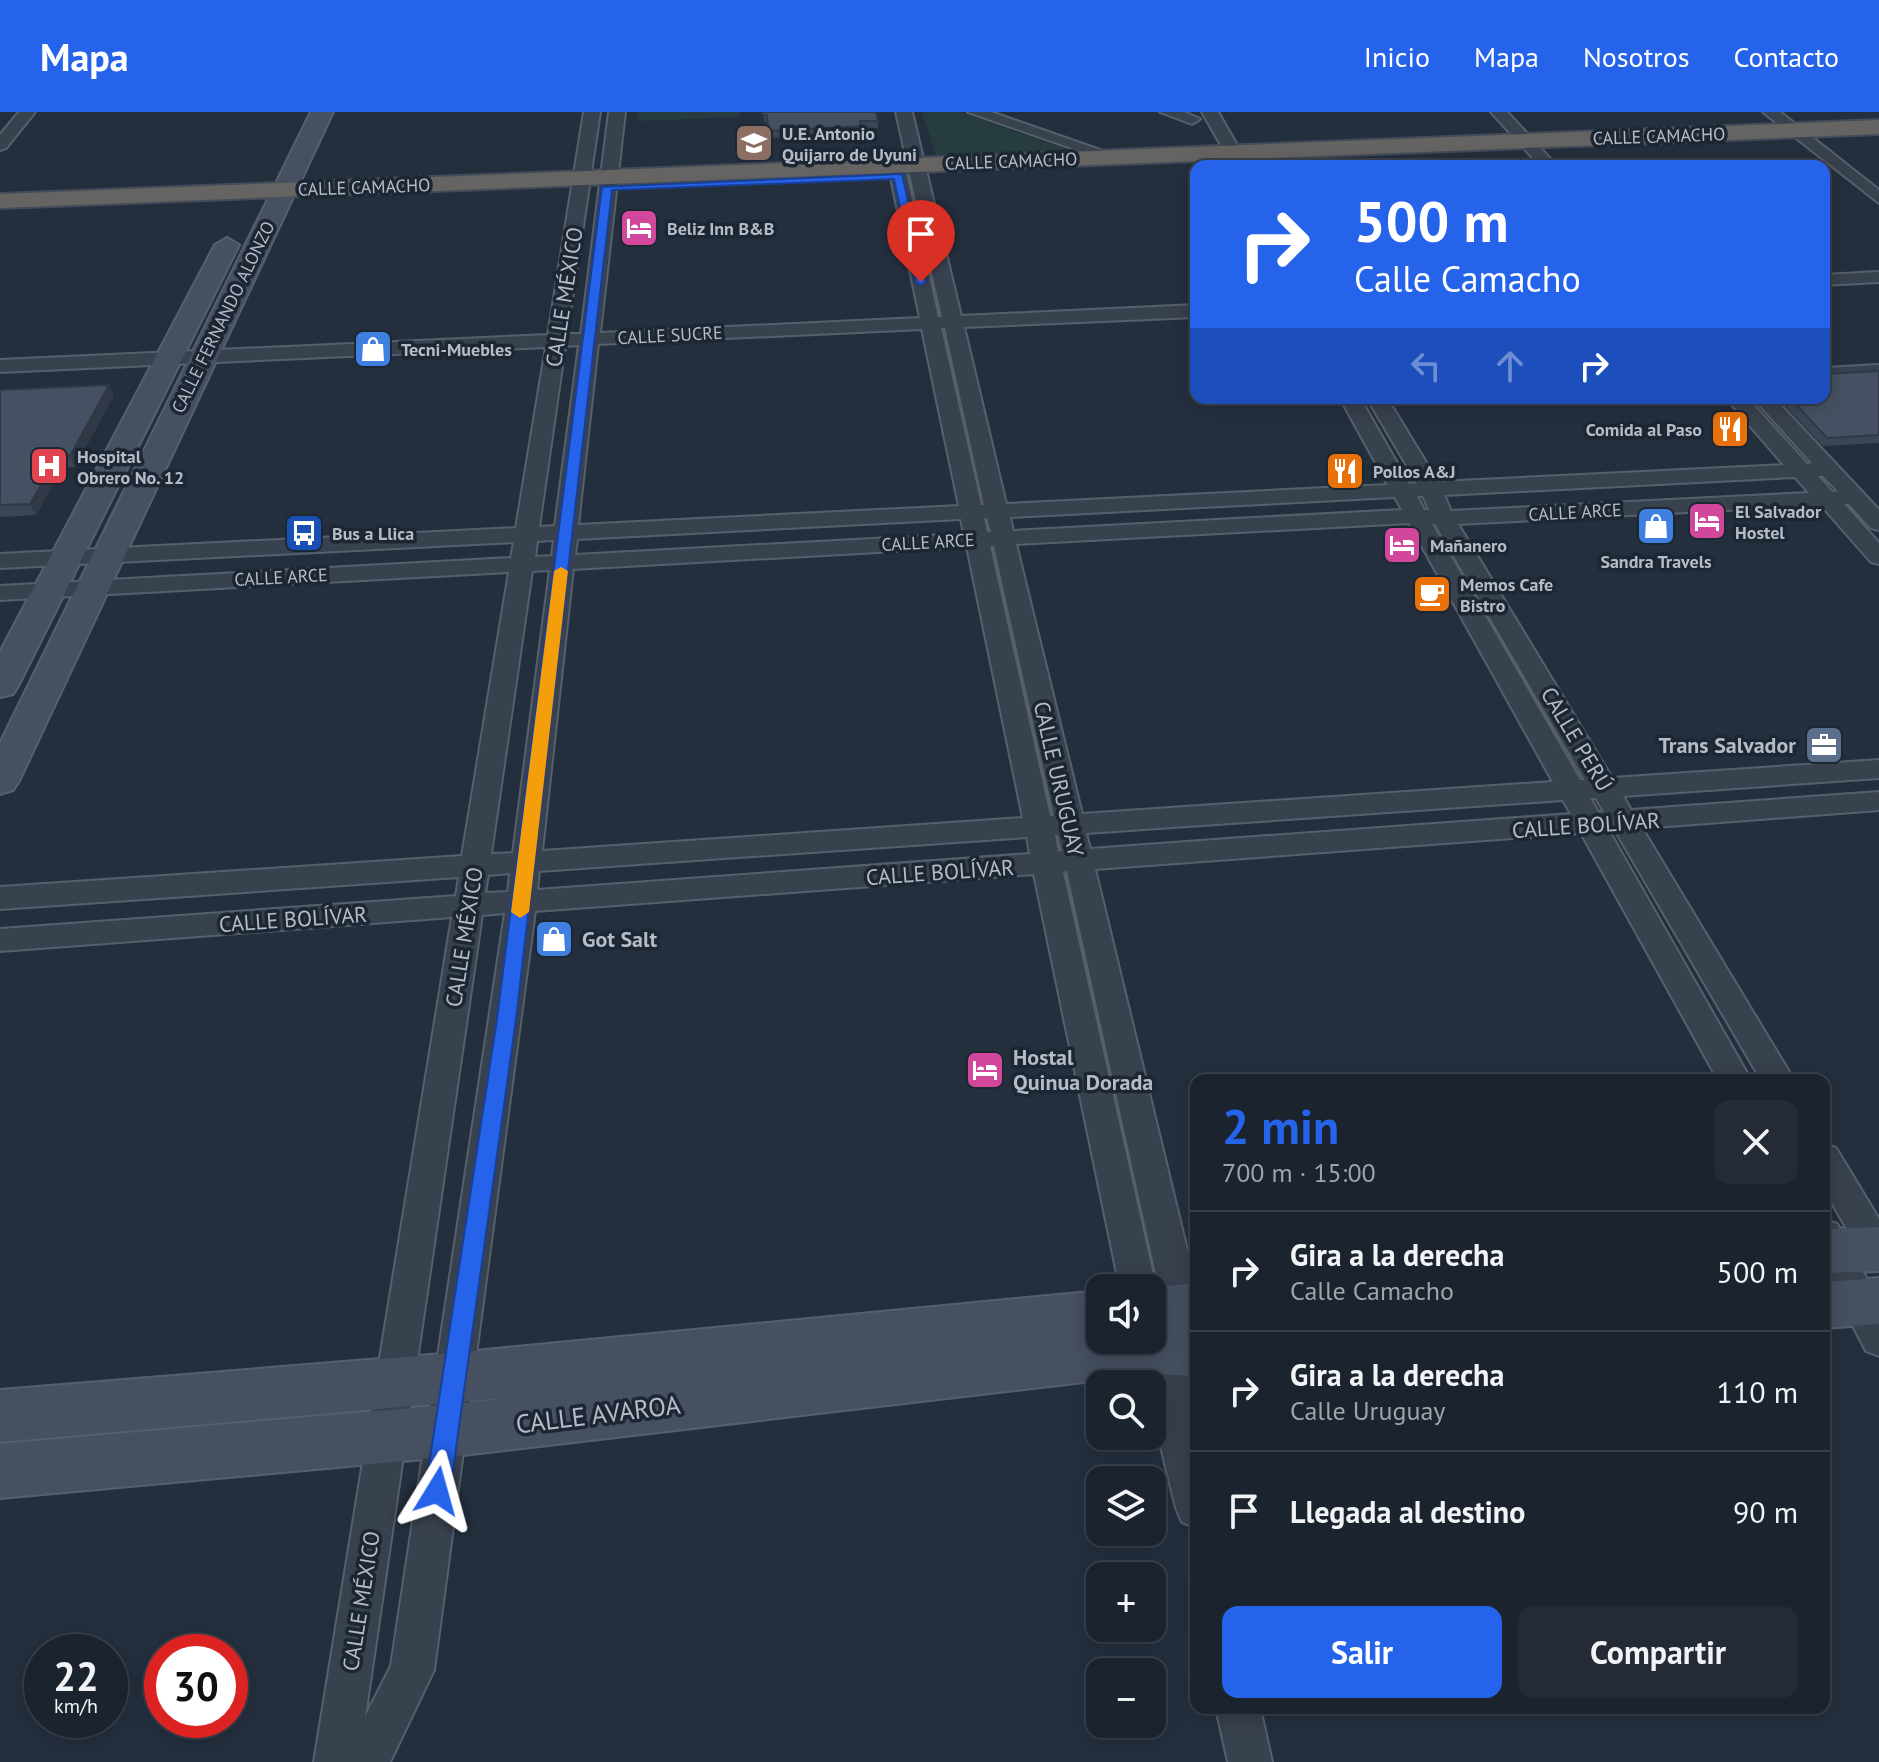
<!DOCTYPE html>
<html lang="es">
<head>
<meta charset="utf-8">
<style>
  body { margin:0; font-family:"PT Sans",sans-serif; background:#242b36; color:#f1f3f6; height:100vh; display:flex; flex-direction:column; font-size:30px; white-space:nowrap }
  * { box-sizing:border-box; margin:0 }
  p { font-size:26px; color:#a0a4aa }
  .icon { flex:none; width:44px; height:44px; fill:none; stroke:currentColor; stroke-width:2; stroke-linecap:round; stroke-linejoin:round }
  .map { position:relative; flex:1; overflow:hidden }
  .drawer { position:absolute; left:1190px; top:962px; width:640px; height:640px; display:flex; flex-direction:column; background:#1b232e; border-radius:16px; box-shadow:0 4px 20px #0003,0 0 0 2px #39404a }
  .drawer>* { flex:none }
  .top-card { position:absolute; left:1190px; top:48px; width:640px; height:244px; border-radius:16px; box-shadow:0 4px 20px #0003,0 0 0 2px #39404a; background:#2563eb; color:#fff; overflow:hidden }
  .tools { position:absolute; left:1086px; top:1162px; display:grid; gap:16px }
  .tools a { display:grid; place-items:center; width:80px; height:80px; border-radius:16px; background:#1b232e; box-shadow:0 4px 20px #0003,0 0 0 2px #39404a; font-size:40px }
  .speed { position:absolute; left:24px; top:1522px; display:flex; gap:16px; font-size:40px; font-weight:700; text-align:center }
  .speed>* { display:grid; place-content:center; width:104px; height:104px; border-radius:50%; background:#1b232e; box-shadow:0 4px 20px #0003,0 0 0 2px #39404a; line-height:1 }
  .speed small { font-size:20px; font-weight:400 }
  .speed .limit { border:12px solid #d22; background:#fff; color:#111 }
  .pin { position:absolute; display:grid; place-items:center; width:68px; height:68px; color:#fff; margin:-82px -34px; border-radius:50% 50% 50% 0; rotate:-45deg; box-shadow:0 0 8px #0007 }
  .pin .icon { rotate:45deg }
  .me { position:absolute; width:88px; margin:-44px; rotate:8deg; stroke-linejoin:round; filter:drop-shadow(0 0 6px #0008) }
  .turn { display:flex; align-items:center; gap:28px; height:168px; padding:0 32px; font-size:36px }
  .turn .icon { width:104px; height:104px; stroke-width:2.5 }
  .turn b { display:block; font-size:56px; line-height:68px }
  .lanes { display:flex; align-items:center; height:76px; padding:0 32px; background:#0003; justify-content:center; gap:40px; direction:ltr }
  .lanes .off { opacity:.35 }
  .round { display:grid; place-items:center; flex:none; width:84px; height:84px; border-radius:16px; background:#242b36 }
  .head { display:flex; align-items:center; justify-content:space-between; height:136px; padding:0 32px }
  h1 { font-size:48px; font-weight:700; line-height:60px; color:#2563eb }
  .button { display:flex; gap:16px; margin-top:auto; padding:16px 32px }
  .button a { flex:1; height:92px; border-radius:16px; background:#2563eb; color:#fff; font-size:32px; font-weight:700; line-height:92px; text-align:center }
  .button a+a { background:#242b36; color:#f1f3f6 }
  ul { padding:0; list-style:none }
  li { display:flex; align-items:center; gap:24px; height:120px; padding:0 32px; border-top:2px solid #39404a }
  li div { flex:1 }
  li b { display:block; font-size:30px }
  li em { font-style:normal }
  header { display:flex; align-items:center; gap:48px; box-sizing:border-box; height:112px; padding:0 40px; background:#2563eb; color:#fff }
  header strong { font-size:38px }
  nav { display:flex; gap:44px; margin-inline-start:auto; font-size:28px }
  .map>svg:first-child { display:block }
  .green { fill:#263c3f }
  .lines { fill:none; stroke-linecap:round; stroke-linejoin:round }
  .minor-casing { stroke:#565f6c; stroke-width:4 }
  .secondary-casing { stroke:#565f6c; stroke-width:4 }
  .trunk-casing { stroke:#434c59; stroke-width:4 }
  .minor { fill:#38414e; fill-rule:evenodd }
  .secondary { fill:#465061; fill-rule:evenodd }
  .trunk { fill:#656462; fill-rule:evenodd }
  .wall { fill:#3b4654 }
  .shaded-wall { fill:#303945 }
  .building { fill:#455162; stroke:#303945; stroke-width:2 }
  .route { fill:#2563eb; stroke:#184099; stroke-width:2 }
  .slow { fill:#f59e0b }
  .labels { text-anchor:middle; dominant-baseline:central; stroke-width:7; stroke-linejoin:round; paint-order:stroke }
  .far-poi-label { font-size:18px; font-weight:bold; fill:#b4bcc9; stroke:#1d2633; text-anchor:start }
  .far-street-label { font-size:18px; fill:#b4bcc9; stroke:#1d2633 }
  .street-label { font-size:22px; fill:#b4bcc9; stroke:#1d2633 }
  .poi-label { font-size:22px; font-weight:bold; fill:#b4bcc9; stroke:#1d2633; text-anchor:start }
  .near-street-label { font-size:26px; fill:#b4bcc9; stroke:#1d2633 }
</style>
</head>
<body>
<header>
<strong>Mapa</strong>
<nav><a>Inicio</a><a>Mapa</a><a>Nosotros</a><a>Contacto</a></nav>
</header>
<div class="map">
<svg width="1879" height="1650" viewBox="0 0 1879 1650">
  <rect width="100%" height="100%" fill="#242f3e"/>
  <path class="green" d="M 638,0 L 740,0 L 740,5 L 637,9 Z
    M 922,0 L 960,0 L 1071,39 L 937,46 Z"/>
  <g class="lines">
    <g class="minor-casing">
      <path id="minor" d="M 19,0 L 35,0 L 6,36 L 0,38 L 0,23 Z
        M 584,0 L 600,0 L 567,222 L 581,222 L 609,0 L 625,0 L 600,221 L 920,206 L 890,61 L 898,56 L 906,61 L 938,205 L 942,205 L 896,0 L 912,0 L 961,204 L 1196,193 L 1196,205 L 964,215 L 1006,392 L 1388,373 L 1340,286 L 1360,286 L 1409,372 L 1417,371 L 1367,286 L 1387,286 L 1438,370 L 1784,353 L 1726,286 L 1747,286 L 1807,352 L 1812,351 L 1756,289 L 1774,286 L 1879,398 L 1879,418 L 1871,416 L 1849,392 L 1844,392 L 1879,431 L 1879,452 L 1871,450 L 1821,393 L 1458,412 L 1612,666 L 1879,648 L 1879,666 L 1623,684 L 1631,698 L 1879,680 L 1879,698 L 1642,716 L 1794,968 L 1761,968 L 1615,718 L 1609,719 L 1751,968 L 1718,968 L 1581,721 L 1095,757 L 1196,1175 L 1196,1416 L 1182,1410 L 1176,1396 L 1152,1298 L 1152,1272 L 1144,1272 L 1131,1228 L 1152,1228 L 1152,1212 L 1163,1216 L 1174,1244 L 1067,759 L 1063,760 L 1156,1176 L 1152,1185 L 1152,1176 L 1120,1176 L 1034,762 L 535,799 L 434,1558 L 390,1650 L 314,1650 L 452,805 L 0,839 L 0,817 L 456,784 L 459,765 L 0,797 L 0,775 L 462,744 L 509,460 L 0,488 L 0,474 L 511,446 L 514,430 L 0,456 L 0,442 L 516,416 L 546,235 L 0,260 L 0,248 L 548,223 ZM 941,216 L 945,216 L 984,393 L 981,393 ZM 922,217 L 959,394 L 578,413 L 598,232 ZM 579,233 L 555,414 L 539,415 L 565,234 ZM 1818,364 L 1823,364 L 1838,379 L 1832,380 ZM 1795,365 L 1809,381 L 1451,399 L 1444,383 ZM 1417,384 L 1423,384 L 1429,398 L 1424,398 ZM 1395,385 L 1402,398 L 1013,419 L 1010,405 ZM 984,406 L 987,406 L 991,420 L 987,420 ZM 961,407 L 964,422 L 575,443 L 577,427 ZM 1409,411 L 1553,670 L 1082,702 L 1016,432 ZM 1432,412 L 1435,412 L 1585,668 L 1580,668 ZM 554,428 L 552,444 L 535,445 L 537,429 ZM 990,434 L 994,434 L 1054,704 L 1050,704 ZM 967,435 L 1023,706 L 542,739 L 573,457 ZM 550,458 L 513,741 L 491,742 L 532,459 ZM 1590,686 L 1596,686 L 1604,700 L 1598,700 ZM 1563,688 L 1571,702 L 1090,737 L 1086,721 ZM 1055,723 L 1058,723 L 1062,739 L 1058,740 ZM 1027,725 L 1030,742 L 537,778 L 539,759 ZM 510,761 L 508,780 L 485,781 L 488,763 ZM 505,801 L 391,1554 L 365,1605 L 482,803 Z
        M 968,0 L 991,0 L 1120,45 L 1106,48 Z
        M 1160,0 L 1184,0 L 1200,7 L 1192,12 Z
        M 1202,0 L 1218,0 L 1249,54 L 1233,54 Z
        M 1491,0 L 1507,0 L 1557,54 L 1540,54 Z
        M 1763,0 L 1780,0 L 1879,78 L 1879,91 Z
        M 1879,160 L 1879,170 L 1824,173 L 1824,163 Z
        M 1879,253 L 1879,265 L 1824,268 L 1824,256 Z
        M 1824,1032 L 1836,1036 L 1879,1107 L 1879,1155 L 1866,1150 L 1824,1077 Z
        M 1824,1107 L 1837,1112 L 1879,1190 L 1879,1244 L 1866,1239 L 1824,1158 Z
        M 1216,1596 L 1260,1596 L 1272,1650 L 1228,1650 Z"/>
    </g>
    <g class="secondary-casing">
      <path id="secondary" d="M 311,0 L 333,0 L 19,669 L 13,678 L 0,682 L 0,631 Z
        M 227,126 L 239,133 L 18,574 L 13,582 L 0,585 L 0,540 L 215,133 Z
        M 1879,1115 L 1879,1159 L 1824,1161 L 1824,1117 Z
        M 1879,1166 L 1879,1212 L 1824,1216 L 1824,1170 Z
        M 1196,1171 L 1196,1264 L 1152,1262 L 446,1345 L 0,1386 L 0,1332 L 446,1293 L 515,1285 L 0,1330 L 0,1278 L 454,1241 L 1100,1179 L 1100,1228 L 1152,1228 L 1152,1176 L 1148,1176 Z"/>
    </g>
    <g class="trunk-casing">
      <path id="trunk" d="M 1879,8 L 1879,22 L 0,96 L 0,82 Z"/>
    </g>
    <use href="#minor" class="minor"/>
    <use href="#secondary" class="secondary"/>
    <use href="#trunk" class="trunk"/>
  </g>
  <path class="wall" d="M 763,0 L 878,9 L 878,16 L 861,17 L 861,22 L 769,26 L 767,10 L 764,10 Z
    M 1879,259 L 1879,331 L 1823,334 L 1778,286 L 1824,286 Z
    M 109,273 L 114,283 L 75,355 L 62,356 L 36,403 L 0,405 L 0,278 Z"/>
  <path class="shaded-wall" d="M 109,273 L 114,283 L 75,355 L 70,344 Z
    M 57,345 L 62,356 L 36,403 L 30,392 Z"/>
  <path class="building" d="M 763,0 L 876,0 L 878,9 L 860,9 L 861,14 L 768,19 L 767,3 L 763,3 Z
    M 1879,259 L 1879,323 L 1827,326 L 1790,286 L 1824,286 L 1824,262 Z
    M 109,273 L 70,344 L 57,345 L 30,392 L 0,393 L 0,278 Z"/>
  <path class="route" d="M 902,62 L 926,170 L 921,173 L 916,170 L 894,67 L 612,78 L 516,907 L 450,1379 L 446,1388 L 437,1391 L 429,1388 L 425,1379 L 497,907 L 602,75 Z"/>
  <path class="slow" d="M 561,455 L 568,459 L 529,800 L 520,806 L 511,800 L 554,459 Z"/>
  <defs>
    <g id="school-square" transform="scale(2)"><rect x="-9" y="-9" width="18" height="18" rx="4" fill="#8d6e63" stroke="#1d2633"/><path d="M0-5L7-2L0 1L-7-2ZM-4 1L0 2.5L4 1V4Q0 6-4 4Z" fill="#fff"/></g>
    <g id="hotel-square" transform="scale(2)"><rect x="-9" y="-9" width="18" height="18" rx="4" fill="#d1479c" stroke="#1d2633"/><path d="M-6-4.5h1.5V1H6V5H4.5V3h-9V5H-6ZM-4 0a1.8 1.8 0 1 1 3.6 0ZM.5 0V-2.5h3Q6-2.5 6 0Z" fill="#fff"/></g>
    <g id="shop-square" transform="scale(2)"><rect x="-9" y="-9" width="18" height="18" rx="4" fill="#3f7fe0" stroke="#1d2633"/><path d="M-5-2.5h2.3a2.7 3.5 0 0 1 5.4 0H5L5.5 6h-11ZM-1.5-2.5h3a1.5 2.3 0 0 0-3 0Z" fill="#fff"/></g>
    <g id="restaurant-square" transform="scale(2)"><rect x="-9" y="-9" width="18" height="18" rx="4" fill="#e8710a" stroke="#1d2633"/><path d="M-5-6h1v4h1v-4h1v4h1v-4h1v5L-1.5 .5V6h-2V.5L-5-1ZM5-6V6H3V1.5H1.5Q1.5-4 5-6Z" fill="#fff"/></g>
    <g id="hospital-square" transform="scale(2)"><rect x="-9" y="-9" width="18" height="18" rx="4" fill="#e0444e" stroke="#1d2633"/><path d="M-5-5h3v3.5h4V-5h3V5h-3V1.5h-4V5h-3Z" fill="#fff"/></g>
    <g id="bus-square" transform="scale(2)"><rect x="-9" y="-9" width="18" height="18" rx="4" fill="#1a4fb4" stroke="#1d2633"/><path d="M-5-6H5V4H4V6H2V4H-2V6H-4V4H-5ZM-3.5-4V0h7V-4ZM-3.5 1.2v1.5H-2V1.2ZM2 1.2v1.5H3.5V1.2Z" fill="#fff"/></g>
    <g id="cafe-square" transform="scale(2)"><rect x="-9" y="-9" width="18" height="18" rx="4" fill="#e8710a" stroke="#1d2633"/><path d="M-5.5-4.5H6V0H3Q3 3.5 0 3.5H-2.5Q-5.5 3.5-5.5 0ZM3-3.2v2h1.7v-2ZM-6 4.5H4V6H-6Z" fill="#fff"/></g>
    <g id="office-square" transform="scale(2)"><rect x="-9" y="-9" width="18" height="18" rx="4" fill="#5c6f8a" stroke="#1d2633"/><path d="M-6-3h4V-5.5h4V-3h4V5H-6ZM-1-4.5V-3h2v-1.5ZM-6 0V1H6V0Z" fill="#fff"/></g>
  </defs>
  <g fill-rule="evenodd">
    <use href="#school-square" x="754" y="31"/>
    <use href="#hotel-square" x="639" y="116"/>
    <use href="#shop-square" x="373" y="237"/>
    <use href="#restaurant-square" x="1730" y="317"/>
    <use href="#hospital-square" x="49" y="354"/>
    <use href="#restaurant-square" x="1345" y="359"/>
    <use href="#hotel-square" x="1707" y="409"/>
    <use href="#shop-square" x="1656" y="414"/>
    <use href="#bus-square" x="304" y="421"/>
    <use href="#hotel-square" x="1402" y="433"/>
    <use href="#cafe-square" x="1432" y="482"/>
    <use href="#office-square" x="1824" y="633"/>
    <use href="#shop-square" x="554" y="827"/>
    <use href="#hotel-square" x="985" y="958"/>
  </g>
  <g class="labels">
    <g class="far-poi-label">
      <text x="782" y="21">U.E. Antonio<tspan x="782" dy="21">Quijarro de Uyuni</tspan></text>
      <text x="667" y="116">Beliz Inn B&amp;B</text>
      <text x="401" y="237">Tecni-Muebles</text>
      <text x="1702" y="317" text-anchor="end">Comida al Paso</text>
      <text x="77" y="344">Hospital<tspan x="77" dy="21">Obrero No. 12</tspan></text>
      <text x="1373" y="359">Pollos A&amp;J</text>
      <text x="1735" y="399">El Salvador<tspan x="1735" dy="21">Hostel</tspan></text>
      <text x="332" y="421">Bus a Llica</text>
      <text x="1430" y="433">Mañanero</text>
      <text x="1656" y="449" text-anchor="middle">Sandra Travels</text>
      <text x="1460" y="472">Memos Cafe<tspan x="1460" dy="21">Bistro</tspan></text>
    </g>
    <g class="far-street-label">
      <text transform="translate(1659 24) rotate(-2)">CALLE CAMACHO</text>
      <text transform="translate(1011 49) rotate(-2)">CALLE CAMACHO</text>
      <text transform="translate(364 75) rotate(-2)">CALLE CAMACHO</text>
      <text transform="translate(223 205) rotate(-64)">CALLE FERNANDO ALONZO</text>
      <text transform="translate(670 223) rotate(-3)">CALLE SUCRE</text>
      <text transform="translate(1575 400) rotate(-3)">CALLE ARCE</text>
      <text transform="translate(928 430) rotate(-3)">CALLE ARCE</text>
      <text transform="translate(281 465) rotate(-3)">CALLE ARCE</text>
    </g>
    <g class="street-label">
      <text transform="translate(564 185) rotate(-81)">CALLE MÉXICO</text>
      <text transform="translate(1577 627) rotate(59)">CALLE PERÚ</text>
      <text transform="translate(1059 667) rotate(77)">CALLE URUGUAY</text>
      <text transform="translate(1586 713) rotate(-4)">CALLE BOLÍVAR</text>
      <text transform="translate(940 760) rotate(-4)">CALLE BOLÍVAR</text>
      <text transform="translate(293 807) rotate(-4)">CALLE BOLÍVAR</text>
      <text transform="translate(464 825) rotate(-81)">CALLE MÉXICO</text>
      <text transform="translate(361 1489) rotate(-81)">CALLE MÉXICO</text>
    </g>
    <g class="poi-label">
      <text x="1796" y="633" text-anchor="end">Trans Salvador</text>
      <text x="582" y="827">Got Salt</text>
      <text x="1013" y="945">Hostal<tspan x="1013" dy="25">Quinua Dorada</tspan></text>
    </g>
    <g class="near-street-label">
      <text transform="translate(598 1302) rotate(-7)">CALLE AVAROA</text>
    </g>
  </g>
</svg>
<div class="tools">
<a><svg class="icon" aria-label="sound" viewBox="0 0 24 24"><path d="M4 9h4l5-4v14l-5-4H4zM17 9q2 3 0 6"/></svg></a>
<a><svg class="icon" aria-label="search" viewBox="0 0 24 24"><circle cx="10" cy="10" r="6"/><path d="M15 15l6 6"/></svg></a>
<a><svg class="icon" aria-label="layers" viewBox="0 0 24 24"><path d="M12 4l9 5-9 5-9-5zM3 14l9 5 9-5"/></svg></a>
<a>+</a>
<a>−</a>
</div>
<div class="speed"><div>22<small>km/h</small></div><div class="limit">30</div></div>
<div class="pin" style="left:921px;top:170px;background:#d93025"><svg class="icon" aria-label="arrive" viewBox="0 0 24 24"><path d="M6 21V4h12l-3 4 3 4H6"/></svg></div>
<svg class="me" style="left:437px;top:1379px" viewBox="-20 -20 40 40"><path d="M0-17L14 15 0 8-14 15z" fill="#2563eb" stroke="#fff" stroke-width="4"/></svg>
<div class="top-card">
<div class="turn"><svg class="icon" aria-label="right" viewBox="0 0 24 24"><path d="M7 20v-9h11M14 6l5 5-5 5"/></svg><div><b>500 m</b>Calle Camacho</div></div>
<div class="lanes"><svg class="icon off" aria-label="left" viewBox="0 0 24 24"><path d="M17 20v-9H6M10 6l-5 5 5 5"/></svg><svg class="icon off" aria-label="ahead" viewBox="0 0 24 24"><path d="M12 20V5M6 11l6-6 6 6"/></svg><svg class="icon" aria-label="right" viewBox="0 0 24 24"><path d="M7 20v-9h11M14 6l5 5-5 5"/></svg></div>
</div>
<section class="drawer">
<div class="head"><div><h1>2 min</h1><p>700 m · 15:00</p></div><a class="round"><svg class="icon" aria-label="close" viewBox="0 0 24 24"><path d="M6 6l12 12M18 6L6 18"/></svg></a></div>
<ul>
<li><svg class="icon" aria-label="right" viewBox="0 0 24 24"><path d="M7 20v-9h11M14 6l5 5-5 5"/></svg><div><b>Gira a la derecha</b><p>Calle Camacho</p></div><em>500 m</em></li>
<li><svg class="icon" aria-label="right" viewBox="0 0 24 24"><path d="M7 20v-9h11M14 6l5 5-5 5"/></svg><div><b>Gira a la derecha</b><p>Calle Uruguay</p></div><em>110 m</em></li>
<li><svg class="icon" aria-label="arrive" viewBox="0 0 24 24"><path d="M6 21V4h12l-3 4 3 4H6"/></svg><div><b>Llegada al destino</b></div><em>90 m</em></li>
</ul>
<div class="button"><a>Salir</a><a>Compartir</a></div>
</section>
</div>
</body>
</html>
